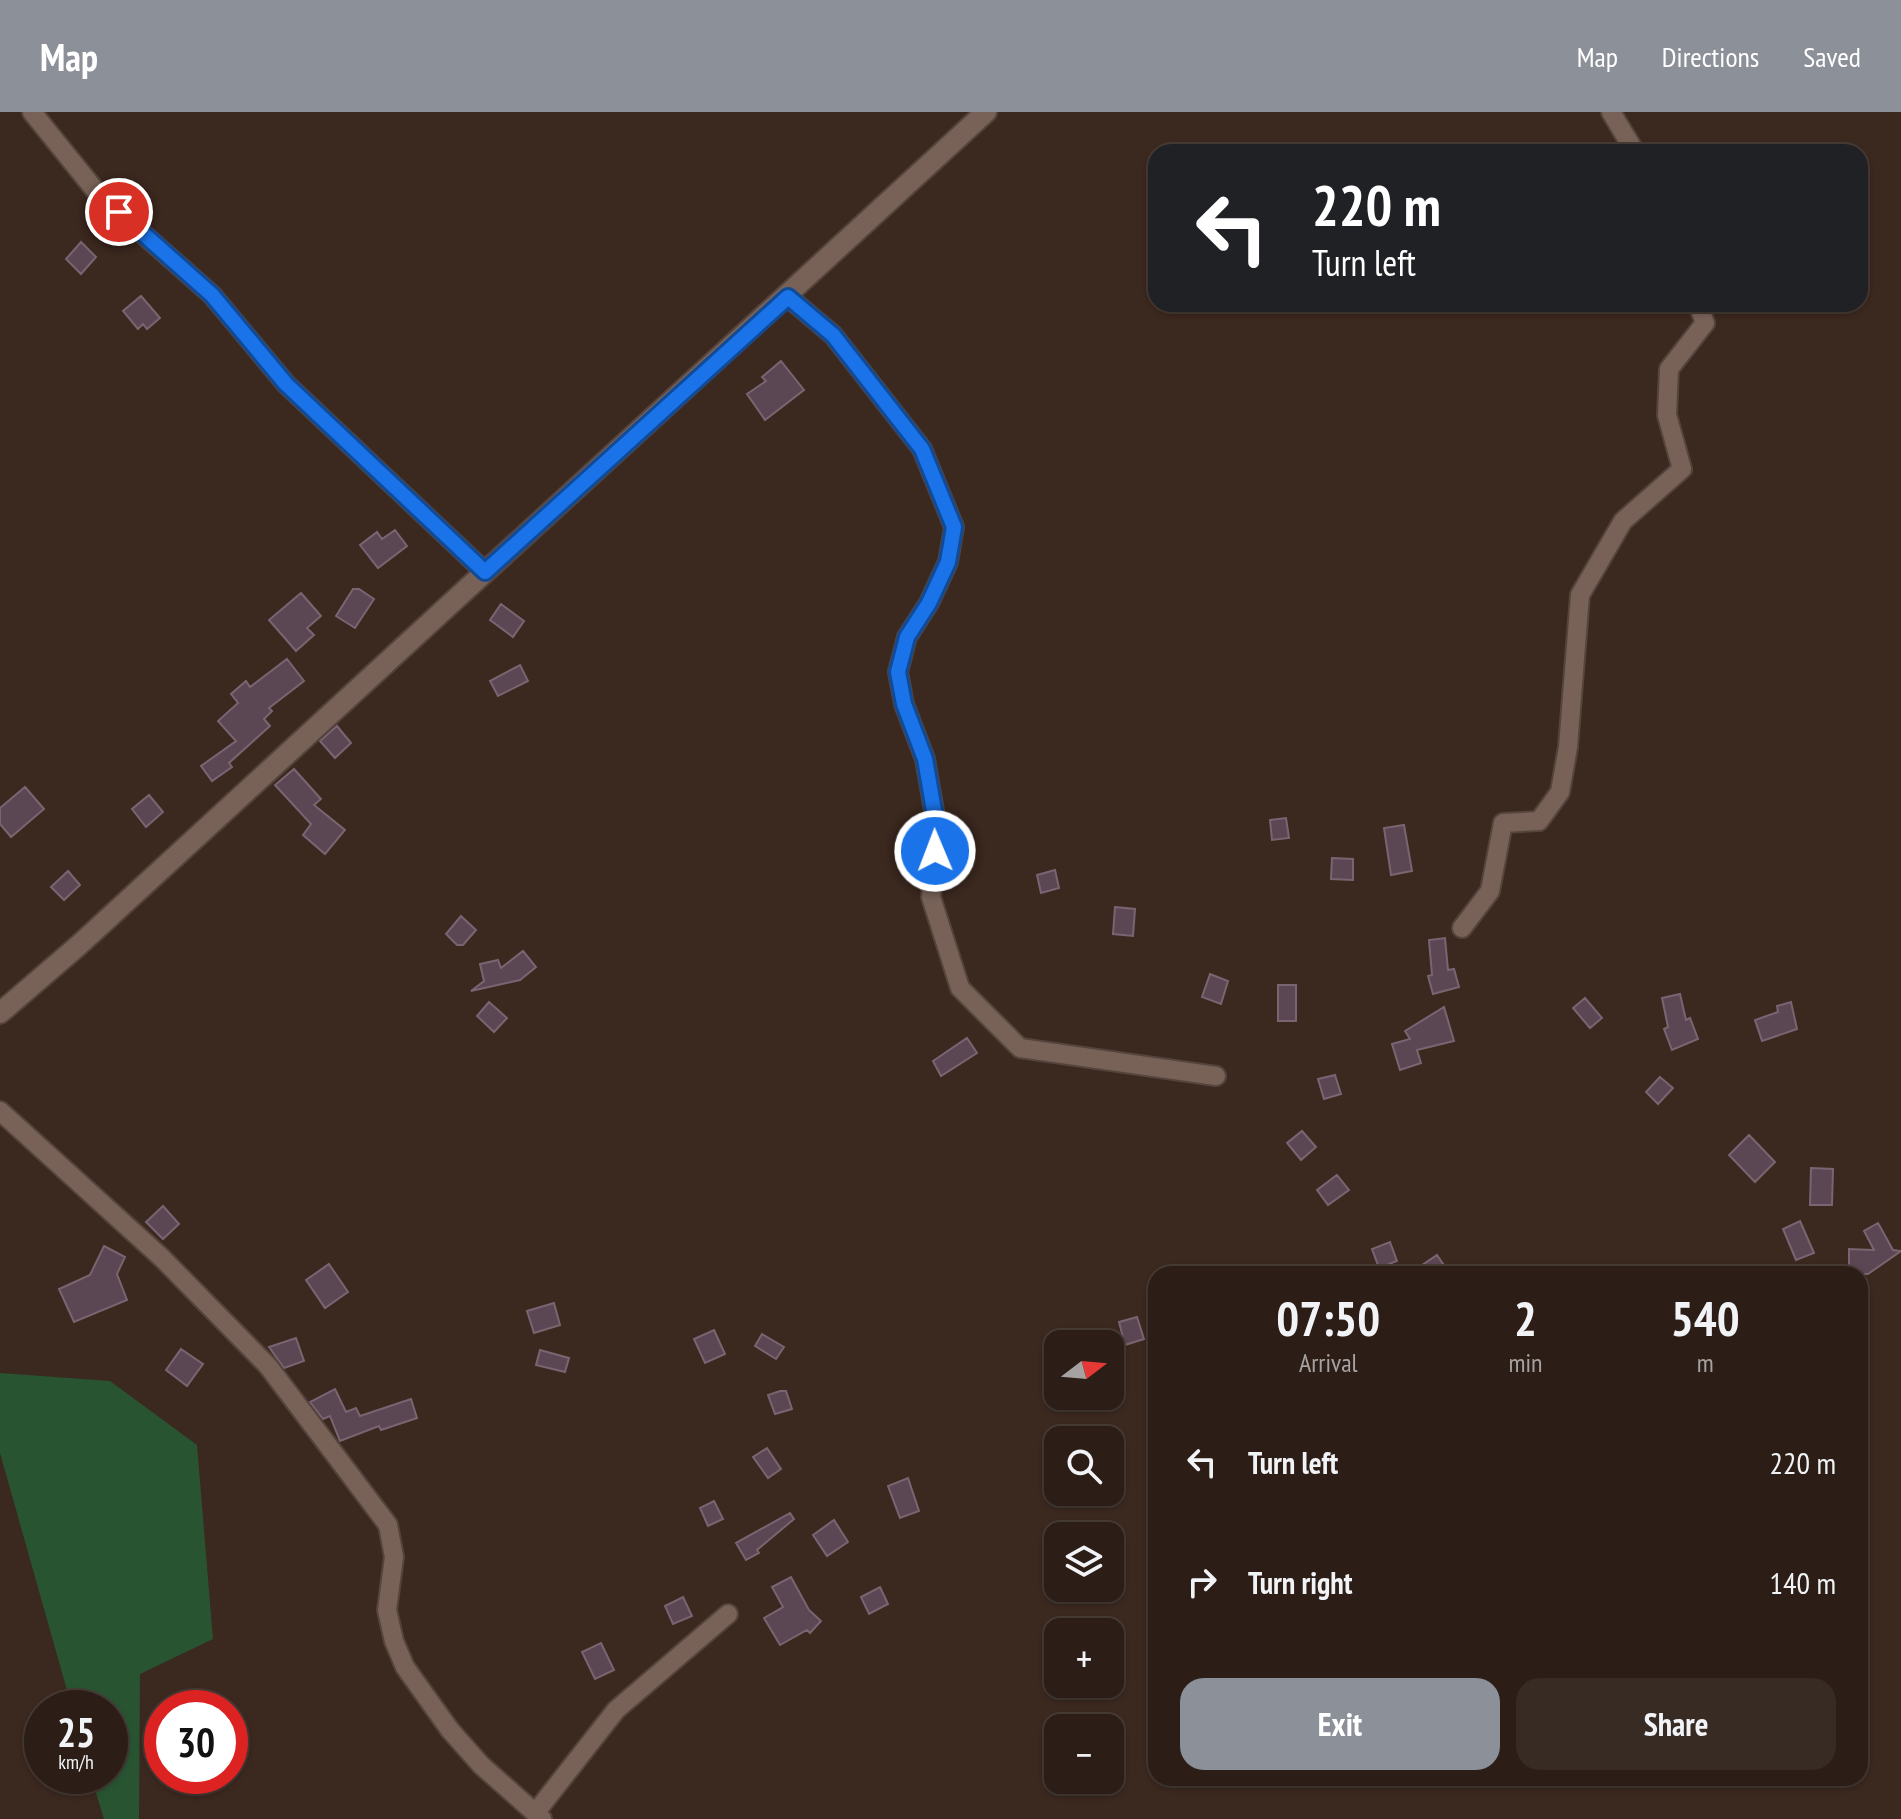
<!DOCTYPE html>
<html lang="en">
<head>
<meta charset="utf-8">
<style>
  body { margin:0; font-family:"PT Sans Narrow",sans-serif; background:#382b24; color:#f1f3f6; height:100vh; display:flex; flex-direction:column; font-size:30px; white-space:nowrap }
  * { box-sizing:border-box; margin:0 }
  p { font-size:26px; color:#a6a2a1 }
  .icon { flex:none; width:44px; height:44px; fill:none; stroke:currentColor; stroke-width:2; stroke-linecap:round; stroke-linejoin:round }
  .map { position:relative; flex:1; overflow:hidden }
  .side { position:absolute; left:1148px; top:1154px; width:720px; height:520px; display:flex; flex-direction:column; background:#2c1e17; border-radius:24px; box-shadow:0 2px 6px #0004,0 0 0 2px #483c36 }
  .side>* { flex:none }
  .hud { position:absolute; left:1148px; top:32px; width:720px; height:168px; border-radius:24px; box-shadow:0 2px 6px #0004,0 0 0 2px #483c36; background:#202124; color:#fff; overflow:hidden }
  .needle { width:52px; rotate:74deg }
  .fabs { position:absolute; left:1044px; top:1218px; display:grid; gap:16px }
  .fabs a { display:grid; place-items:center; width:80px; height:80px; border-radius:16px; background:#2c1e17; box-shadow:0 2px 6px #0004,0 0 0 2px #483c36; font-size:40px }
  .speed { position:absolute; left:24px; top:1578px; display:flex; gap:16px; font-size:40px; font-weight:700; text-align:center }
  .speed>* { display:grid; place-content:center; width:104px; height:104px; border-radius:50%; background:#2c1e17; box-shadow:0 2px 6px #0004,0 0 0 2px #483c36; line-height:1 }
  .speed small { font-size:20px; font-weight:400 }
  .speed .limit { border:12px solid #d22; background:#fff; color:#111 }
  .pin { position:absolute; display:grid; place-items:center; width:68px; height:68px; color:#fff; margin:-34px; border:4px solid #fff; border-radius:50%; box-shadow:0 2px 8px #0007 }
  .me { position:absolute; width:88px; margin:-44px; rotate:359deg; stroke-linejoin:round; filter:drop-shadow(0 0 6px #0008) }
  .turn { display:flex; align-items:center; gap:28px; height:168px; padding:0 32px; font-size:36px }
  .turn .icon { width:104px; height:104px; stroke-width:2.5 }
  .turn b { display:block; font-size:56px; line-height:68px }
  .eta { display:flex; justify-content:space-evenly; align-items:center; height:136px; text-align:center }
  .eta b { font-size:48px; font-weight:700; line-height:56px }
  .button { display:flex; gap:16px; margin-top:auto; padding:16px 32px }
  .button a { flex:1; height:92px; border-radius:24px; background:#8c9099; color:#fff; font-size:32px; font-weight:700; line-height:92px; text-align:center }
  .button a+a { background:#382b24; color:#f1f3f6 }
  ul { padding:0; list-style:none }
  li { display:flex; align-items:center; gap:24px; height:120px; padding:0 32px }
  li div { flex:1 }
  li b { display:block; font-size:30px }
  li em { font-style:normal }
  header { display:flex; align-items:center; gap:48px; box-sizing:border-box; height:112px; padding:0 40px; background:#8c9099; color:#fff }
  header strong { font-size:38px }
  nav { display:flex; gap:44px; margin-inline-start:auto; font-size:28px }
  .map>svg:first-child { display:block }
  .green { fill:#295432 }
  .building { fill:#5b4753; stroke:#7a6471; stroke-width:2 }
  .lines { fill:none; stroke-linecap:round; stroke-linejoin:round }
  .street-casing { stroke:#54443c; stroke-width:22 }
  .secondary-casing { stroke:#54443c; stroke-width:24 }
  .street { stroke:#786258; stroke-width:18 }
  .secondary { stroke:#786258; stroke-width:20 }
  .route-casing { stroke:#114b97; stroke-width:20 }
  .route { stroke:#1a73e8; stroke-width:14 }
</style>
</head>
<body>
<header>
<strong>Map</strong>
<nav><a>Map</a><a>Directions</a><a>Saved</a></nav>
</header>
<div class="map">
<svg width="1901" height="1707" viewBox="0 0 1901 1707">
  <rect width="100%" height="100%" fill="#3b281f"/>
  <path class="green" d="M 0,1261 L 110,1269 L 197,1333 L 213,1527 L 140,1562 L 139,1707 L 104,1707 L 91,1664 L 110,1664 L 110,1596 L 72,1596 L 0,1341 Z"/>
  <path class="building" d="M 81,130 L 96,145 L 81,162 L 66,147 Z
    M 141,184 L 160,206 L 147,217 L 143,212 L 138,217 L 123,199 Z
    M 781,249 L 804,278 L 765,308 L 747,282 L 766,269 L 762,265 Z
    M 395,418 L 407,434 L 378,456 L 360,433 L 377,420 L 382,427 Z
    M 353,477 L 359,477 L 374,487 L 355,516 L 336,504 Z
    M 301,481 L 321,504 L 307,516 L 314,523 L 296,539 L 269,508 Z
    M 501,492 L 524,509 L 513,525 L 490,508 Z
    M 287,547 L 304,569 L 269,596 L 272,599 L 264,607 L 270,614 L 229,651 L 232,655 L 212,669 L 201,654 L 236,629 L 218,609 L 238,591 L 231,582 L 246,569 L 250,575 Z
    M 520,553 L 528,569 L 498,584 L 490,569 Z
    M 337,614 L 351,631 L 335,646 L 320,629 Z
    M 294,657 L 321,687 L 314,693 L 345,718 L 325,742 L 303,723 L 311,712 L 275,673 Z
    M 25,675 L 44,697 L 11,725 L 0,712 L 0,696 Z
    M 149,683 L 163,700 L 146,715 L 132,697 Z
    M 1286,706 L 1289,726 L 1272,728 L 1270,708 Z
    M 1404,713 L 1412,759 L 1391,763 L 1384,716 Z
    M 1332,746 L 1353,747 L 1353,768 L 1331,767 Z
    M 1055,758 L 1059,776 L 1041,781 L 1037,763 Z
    M 68,759 L 80,773 L 64,788 L 51,775 Z
    M 1115,795 L 1135,797 L 1133,824 L 1113,822 Z
    M 461,804 L 476,818 L 463,833 L 457,833 L 446,822 Z
    M 1445,826 L 1448,858 L 1454,857 L 1459,875 L 1433,882 L 1428,864 L 1432,863 L 1429,828 Z
    M 523,839 L 536,855 L 520,868 L 471,879 L 484,869 L 480,852 L 498,848 L 501,856 Z
    M 1210,862 L 1228,869 L 1221,892 L 1202,885 Z
    M 1278,873 L 1296,873 L 1296,909 L 1278,909 Z
    M 1680,882 L 1686,908 L 1690,906 L 1698,927 L 1672,938 L 1664,917 L 1668,915 L 1662,886 Z
    M 1585,886 L 1602,906 L 1590,916 L 1573,896 Z
    M 489,890 L 507,906 L 494,920 L 477,904 Z
    M 1791,890 L 1797,917 L 1762,929 L 1755,908 L 1778,900 L 1777,894 Z
    M 1444,895 L 1454,929 L 1417,938 L 1421,951 L 1400,958 L 1392,932 L 1410,927 L 1405,919 Z
    M 967,926 L 977,941 L 941,964 L 933,949 Z
    M 1335,963 L 1341,982 L 1324,987 L 1318,967 Z
    M 1660,965 L 1673,976 L 1658,992 L 1646,980 Z
    M 1302,1019 L 1316,1035 L 1301,1048 L 1287,1031 Z
    M 1749,1023 L 1775,1050 L 1755,1070 L 1729,1043 Z
    M 1811,1056 L 1833,1057 L 1832,1093 L 1810,1093 Z
    M 1337,1063 L 1349,1078 L 1328,1093 L 1317,1078 Z
    M 163,1094 L 179,1112 L 163,1127 L 146,1110 Z
    M 1800,1109 L 1814,1141 L 1796,1148 L 1783,1117 Z
    M 1878,1111 L 1893,1138 L 1901,1139 L 1868,1162 L 1849,1162 L 1849,1137 L 1874,1138 L 1864,1119 Z
    M 1390,1130 L 1397,1149 L 1379,1156 L 1372,1137 Z
    M 104,1134 L 125,1145 L 117,1162 L 127,1188 L 74,1210 L 59,1177 L 90,1163 Z
    M 1437,1143 L 1450,1162 L 1409,1162 Z
    M 329,1152 L 348,1180 L 325,1196 L 306,1168 Z
    M 554,1191 L 560,1213 L 534,1221 L 527,1199 Z
    M 1137,1205 L 1144,1227 L 1125,1233 L 1119,1210 Z
    M 714,1218 L 725,1242 L 705,1251 L 694,1227 Z
    M 762,1222 L 784,1235 L 776,1247 L 755,1234 Z
    M 296,1226 L 304,1249 L 284,1256 L 269,1235 Z
    M 181,1237 L 203,1252 L 187,1274 L 166,1258 Z
    M 540,1238 L 569,1246 L 565,1260 L 536,1253 Z
    M 335,1277 L 346,1300 L 356,1296 L 360,1304 L 411,1287 L 417,1306 L 381,1318 L 379,1314 L 340,1329 L 330,1304 L 323,1307 L 310,1290 Z
    M 780,1279 L 786,1279 L 792,1297 L 775,1302 L 768,1283 Z
    M 767,1336 L 781,1357 L 768,1366 L 753,1345 Z
    M 908,1366 L 919,1399 L 900,1406 L 888,1374 Z
    M 714,1389 L 723,1407 L 708,1414 L 700,1396 Z
    M 790,1401 L 794,1407 L 757,1438 L 759,1441 L 746,1448 L 736,1431 Z
    M 834,1408 L 848,1430 L 827,1444 L 813,1423 Z
    M 791,1465 L 809,1498 L 821,1509 L 810,1521 L 807,1518 L 780,1533 L 764,1506 L 783,1495 L 772,1475 Z
    M 880,1475 L 888,1492 L 869,1502 L 861,1485 Z
    M 683,1485 L 692,1504 L 673,1512 L 665,1494 Z
    M 601,1531 L 614,1558 L 595,1567 L 582,1540 Z"/>
  <g class="lines">
    <g class="street-casing">
      <path id="street" d="M 32,0 L 99,83 L 212,183 L 286,272 L 485,460
        M 1611,0 L 1635,40
        M 788,185 L 833,223 L 922,337 L 954,415 L 948,450 L 929,491 L 907,525 L 898,560 L 904,592 L 925,647 L 937,716 L 931,785 L 960,876 L 1020,936 L 1216,964
        M 1462,816 L 1490,779 L 1503,711 L 1539,709 L 1560,680 L 1568,635 L 1580,483 L 1623,409 L 1682,357 L 1667,303 L 1669,257 L 1705,211 L 1698,192
        M 0,999 L 162,1146 L 268,1254 L 388,1413 L 394,1445 L 387,1498 L 394,1529 L 405,1555 L 450,1618 L 481,1653 L 542,1707
        M 536,1700 L 616,1598 L 728,1502"/>
    </g>
    <g class="secondary-casing">
      <path id="secondary" d="M 0,901 L 79,833 L 986,0"/>
    </g>
    <use href="#street" class="street"/>
    <use href="#secondary" class="secondary"/>
  </g>
  <g class="lines">
    <g class="route-casing">
      <path id="route" d="M 119,100 L 212,183 L 286,272 L 485,460 L 788,185 L 833,223 L 922,337 L 954,415 L 948,450 L 929,491 L 907,525 L 898,560 L 904,592 L 925,647 L 937,716 L 935,739"/>
    </g>
    <use href="#route" class="route"/>
  </g>
</svg>
<div class="fabs">
<a><svg class="needle" viewBox="-14 -14 28 28"><path d="M0-13l5 13h-10z" fill="#e53935"/><path d="M0 13l5-13h-10z" fill="#a6a2a1"/></svg></a>
<a><svg class="icon" aria-label="search" viewBox="0 0 24 24"><circle cx="10" cy="10" r="6"/><path d="M15 15l6 6"/></svg></a>
<a><svg class="icon" aria-label="layers" viewBox="0 0 24 24"><path d="M12 4l9 5-9 5-9-5zM3 14l9 5 9-5"/></svg></a>
<a>+</a>
<a>−</a>
</div>
<div class="speed"><div>25<small>km/h</small></div><div class="limit">30</div></div>
<div class="pin" style="left:119px;top:100px;background:#d93025"><svg class="icon" aria-label="arrive" viewBox="0 0 24 24"><path d="M6 21V4h12l-3 4 3 4H6"/></svg></div>
<svg class="me" style="left:935px;top:739px" viewBox="-20 -20 40 40"><circle r="17" fill="#1a73e8" stroke="#fff" stroke-width="3"/><path d="M0-11L8 9 0 5-8 9z" fill="#fff"/></svg>
<div class="hud">
<div class="turn"><svg class="icon" aria-label="left" viewBox="0 0 24 24"><path d="M17 20v-9H6M10 6l-5 5 5 5"/></svg><div><b>220 m</b>Turn left</div></div>
</div>
<section class="side">
<div class="eta">
<div><b>07:50</b><p>Arrival</p></div>
<div><b>2</b><p>min</p></div>
<div><b>540</b><p>m</p></div>
</div>
<ul>
<li><svg class="icon" aria-label="left" viewBox="0 0 24 24"><path d="M17 20v-9H6M10 6l-5 5 5 5"/></svg><div><b>Turn left</b></div><em>220 m</em></li>
<li><svg class="icon" aria-label="right" viewBox="0 0 24 24"><path d="M7 20v-9h11M14 6l5 5-5 5"/></svg><div><b>Turn right</b></div><em>140 m</em></li>
</ul>
<div class="button"><a>Exit</a><a>Share</a></div>
</section>
</div>
</body>
</html>
